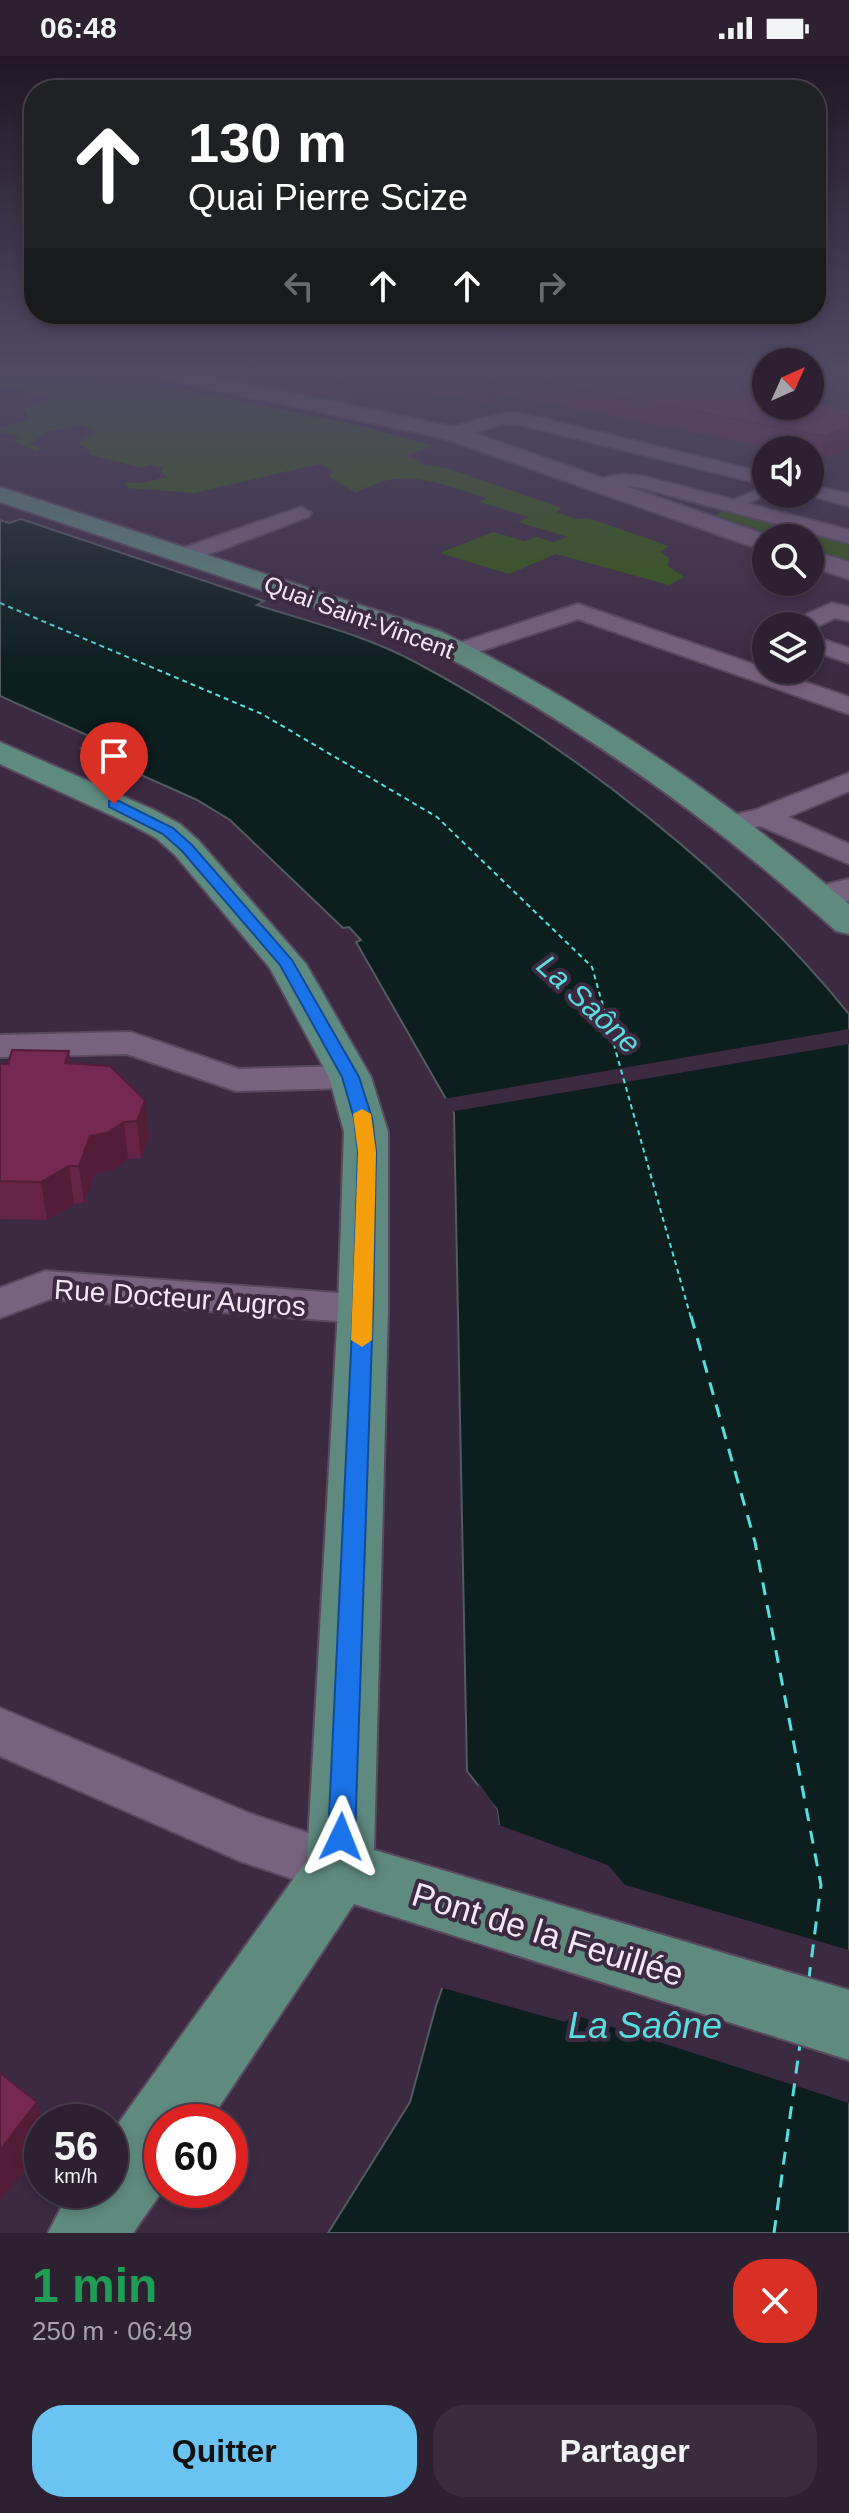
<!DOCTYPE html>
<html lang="fr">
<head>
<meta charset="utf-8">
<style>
  body { margin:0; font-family:Arial,sans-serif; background:#392d3d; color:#f1f3f6; height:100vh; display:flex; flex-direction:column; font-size:30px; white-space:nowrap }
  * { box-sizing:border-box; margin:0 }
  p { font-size:26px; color:#a7a3ab }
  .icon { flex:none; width:44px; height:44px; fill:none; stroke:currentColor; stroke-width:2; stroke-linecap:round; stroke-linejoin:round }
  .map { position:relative; height:2177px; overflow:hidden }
  .panel { display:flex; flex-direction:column; background:#2d2031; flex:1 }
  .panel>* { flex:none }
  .guide { position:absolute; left:24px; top:24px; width:802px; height:244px; border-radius:32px; box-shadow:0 4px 12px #0003,0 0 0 2px #483e4d; background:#202124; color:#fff; overflow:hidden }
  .needle { width:52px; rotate:45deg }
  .controls { position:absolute; left:752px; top:292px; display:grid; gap:16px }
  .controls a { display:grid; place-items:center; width:72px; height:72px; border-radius:50%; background:#2d2031; box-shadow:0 4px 12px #0003,0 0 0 2px #483e4d; font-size:40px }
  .speed { position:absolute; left:24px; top:2048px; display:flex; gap:16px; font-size:40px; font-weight:700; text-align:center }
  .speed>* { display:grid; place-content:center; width:104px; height:104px; border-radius:50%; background:#2d2031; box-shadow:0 4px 12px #0003,0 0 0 2px #483e4d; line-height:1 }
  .speed small { font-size:20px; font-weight:400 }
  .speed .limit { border:12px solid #d22; background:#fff; color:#111 }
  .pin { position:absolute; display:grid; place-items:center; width:68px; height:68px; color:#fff; margin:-82px -34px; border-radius:50% 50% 50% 0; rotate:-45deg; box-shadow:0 0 8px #0007 }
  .pin .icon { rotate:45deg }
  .me { position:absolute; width:88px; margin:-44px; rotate:2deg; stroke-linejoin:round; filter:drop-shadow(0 0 6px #0008) }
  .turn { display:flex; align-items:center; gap:28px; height:168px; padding:0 32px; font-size:36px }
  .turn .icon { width:104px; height:104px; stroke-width:2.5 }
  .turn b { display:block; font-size:56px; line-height:68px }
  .lanes { display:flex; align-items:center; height:76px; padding:0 32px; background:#0003; justify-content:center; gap:40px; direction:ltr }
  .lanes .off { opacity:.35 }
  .round { display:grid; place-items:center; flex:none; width:84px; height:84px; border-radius:32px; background:#392d3d }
  .overview { display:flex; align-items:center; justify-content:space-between; height:136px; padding:0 32px }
  h1 { font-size:48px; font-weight:600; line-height:60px; color:#1e9e55 }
  .cta { display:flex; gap:16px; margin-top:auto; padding:16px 32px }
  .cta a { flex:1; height:92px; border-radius:32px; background:#6bc3f2; color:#111; font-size:32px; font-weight:600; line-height:92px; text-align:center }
  .cta a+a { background:#392d3d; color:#f1f3f6 }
  .status { display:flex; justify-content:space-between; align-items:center; height:56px; padding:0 40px; background:#2d2031; direction:ltr }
  .status svg { height:22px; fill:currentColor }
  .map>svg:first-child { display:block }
  .green { fill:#325a10 }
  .water { fill:#0c1e1e; stroke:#525b5f; stroke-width:2 }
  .pier { fill:#3c2a41 }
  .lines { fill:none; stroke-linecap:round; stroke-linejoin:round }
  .ferry-far1 { stroke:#56dfdf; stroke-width:2; stroke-dasharray:5 4; stroke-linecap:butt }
  .ferry { stroke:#56dfdf; stroke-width:3; stroke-dasharray:13 10; stroke-linecap:butt }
  .pedestrian-casing { stroke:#594a5e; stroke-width:4 }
  .minor-casing { stroke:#594a5e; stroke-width:4 }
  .tertiary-casing { stroke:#594a5e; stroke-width:4 }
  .primary-casing { stroke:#594a5e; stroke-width:4 }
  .pedestrian { fill:#78637e; fill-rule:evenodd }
  .minor { fill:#78637e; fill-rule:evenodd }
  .tertiary { fill:#78637e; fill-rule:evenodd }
  .primary { fill:#5f8a7f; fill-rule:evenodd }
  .wall { fill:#652345 }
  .shaded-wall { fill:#531d38 }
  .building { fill:#762950; stroke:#531d38; stroke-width:2 }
  .route { fill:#1a73e8; stroke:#114b97; stroke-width:2 }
  .slow { fill:#f59e0b }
  .labels { text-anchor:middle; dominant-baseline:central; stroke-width:8; stroke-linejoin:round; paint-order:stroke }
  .far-street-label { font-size:24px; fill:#f4e8f7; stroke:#3c2a41 }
  .street-label { font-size:28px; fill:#f4e8f7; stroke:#3c2a41 }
  .water-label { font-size:30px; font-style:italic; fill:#56dfdf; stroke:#3c2a41 }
  .near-street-label { font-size:34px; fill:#f4e8f7; stroke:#3c2a41 }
  .near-water-label { font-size:36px; font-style:italic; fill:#56dfdf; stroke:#3c2a41 }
</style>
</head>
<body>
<div class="status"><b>06:48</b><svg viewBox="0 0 49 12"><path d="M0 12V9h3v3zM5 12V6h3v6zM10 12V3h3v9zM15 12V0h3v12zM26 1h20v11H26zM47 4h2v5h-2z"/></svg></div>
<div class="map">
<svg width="849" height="2177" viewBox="0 0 849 2177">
  <rect width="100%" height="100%" fill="#3c2a41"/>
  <path class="green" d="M 0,316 L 69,316 L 129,329 L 139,325 L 357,369 L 434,390 L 405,400 L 421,405 L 417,407 L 447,412 L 562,452 L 556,456 L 576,463 L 588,462 L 669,490 L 660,496 L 669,502 L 668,510 L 684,521 L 669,529 L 556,498 L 509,518 L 440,497 L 493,476 L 525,485 L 536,481 L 553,486 L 568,481 L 518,466 L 529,461 L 479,446 L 487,442 C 437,428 404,409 356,437 L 329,421 L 333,414 L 319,408 L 194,437 L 128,432 L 124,426 L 141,427 L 168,421 L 160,416 L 163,412 L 150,409 L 142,412 L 87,398 L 91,396 L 78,387 L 95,376 L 81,369 L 48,376 L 30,388 L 40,392 L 37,395 L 14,386 L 19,380 L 0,376 L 0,372 L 29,363 L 23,353 L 53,342 L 0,330 Z
    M 726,454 L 849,487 L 849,505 L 810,491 L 810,482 L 783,482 L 715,459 Z"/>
  <path class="water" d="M 21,463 L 264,545 L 257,549 C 310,566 368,580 417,607 C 571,689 740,823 849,958 L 849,2177 L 328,2177 L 410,2046 L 436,1950 L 499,1769 L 497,1754 L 467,1715 L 454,1057 L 356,886 L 361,884 L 349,871 L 343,872 L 230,764 L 197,744 L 81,692 L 98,684 L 0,640 L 0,464 L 9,467 Z"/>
  <path class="pier" d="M 849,973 L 849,988 L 449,1056 L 443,1043 Z
    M 479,1727 L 497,1754 L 499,1769 L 608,1809 L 625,1829 L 849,1894 L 849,2047 L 575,1959 L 565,1966 L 439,1931 L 495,1769 L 493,1755 L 478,1732 Z"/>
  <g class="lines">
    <path class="ferry-far1" d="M 0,547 L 262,658 L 437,761 L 592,911 L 691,1262"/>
    <path class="ferry" d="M 691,1260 L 755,1486 L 821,1829 L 809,1922
      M 774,2177 L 800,1988"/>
    <g class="pedestrian-casing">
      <path id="pedestrian" d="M 820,408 L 825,409 L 825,415 L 810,420 L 810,411 Z
        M 766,430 L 766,438 L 769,438 L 730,454 L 722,449 Z"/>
    </g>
    <g class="minor-casing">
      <path id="minor" d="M 503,357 L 521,357 L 766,417 L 766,429 L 521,369 L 504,368 L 451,383 L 442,377 L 444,373 Z
        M 622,418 L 643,420 L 849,474 L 849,487 L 642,432 L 622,430 L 600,434 L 590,428 L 593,424 Z
        M 810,428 L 849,438 L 849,450 L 803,438 L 810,438 Z
        M 301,451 L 311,457 L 308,461 L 191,505 L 183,507 L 172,500 L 175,495 Z
        M 832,547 L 849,551 L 849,565 L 835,562 L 810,574 L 810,570 L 787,570 L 791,565 Z
        M 578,548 L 849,641 L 849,658 L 578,563 L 459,602 L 447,595 L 450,590 Z
        M 810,579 L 849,592 L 849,607 L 810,594 Z
        M 849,717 L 849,735 L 788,761 L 849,788 L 849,808 L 760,770 L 730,777 L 720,774 L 715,768 L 720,762 L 755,754 Z
        M 130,976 L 239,1013 L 350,1010 L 363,1013 L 368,1021 L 363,1029 L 350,1032 L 236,1035 L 127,998 L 0,1001 L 0,979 Z
        M 45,1215 L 363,1239 L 378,1243 L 384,1253 L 378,1263 L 363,1267 L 50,1243 L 0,1262 L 0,1232 Z
        M 0,1652 L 251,1758 L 360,1794 L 369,1813 L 360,1832 L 340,1839 L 240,1805 L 0,1700 Z"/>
    </g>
    <g class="tertiary-casing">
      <path id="tertiary" d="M 151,316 L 189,316 L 459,372 L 775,482 L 766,482 L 766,495 L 757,492 L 443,382 L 161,322 Z
        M 810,494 L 849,506 L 849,523 L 810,510 Z
        M 849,823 L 849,845 L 820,852 L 807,849 L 802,841 L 807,833 Z"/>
    </g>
    <g class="primary-casing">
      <path id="primary" d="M 0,431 L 442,576 C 590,650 724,740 849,848 L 849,878 L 836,875 C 709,761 574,665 422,588 L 0,446 Z
        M 0,686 L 154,754 L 180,768 L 199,785 L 306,908 L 371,1021 L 388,1076 L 388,1253 L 374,1794 L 849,1934 L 849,2004 L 354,1848 L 209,2066 L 162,2066 L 163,2134 L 133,2177 L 48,2177 L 70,2134 L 110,2134 L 110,2079 L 307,1804 L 338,1253 L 344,1076 L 329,1021 L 270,912 L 175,799 L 156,782 L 130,768 L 0,708 Z"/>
    </g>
    <use href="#pedestrian" class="pedestrian"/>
    <use href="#minor" class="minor"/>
    <use href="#tertiary" class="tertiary"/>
    <use href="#primary" class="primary"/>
  </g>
  <path class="wall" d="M 194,316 L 706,316 L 849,355 L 849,392 L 821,402 L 810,400 L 810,394 L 781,394 L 504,339 L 488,347 L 380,327 L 338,344 Z
    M 71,1007 L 145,1044 L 149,1081 L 141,1102 L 128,1103 L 112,1114 L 95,1117 L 84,1147 L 74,1148 L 47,1164 L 0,1163 L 0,1008 Z"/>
  <path class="shaded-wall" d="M 359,316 L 380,316 L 380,327 L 338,344 L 337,324 Z
    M 505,319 L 504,339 L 488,347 L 488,326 Z
    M 849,372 L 849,392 L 821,402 L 824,380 Z
    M 69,995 L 74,1031 L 65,1007 Z
    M 145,1044 L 149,1081 L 141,1102 L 137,1065 Z
    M 124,1066 L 128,1103 L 112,1114 L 95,1117 L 84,1147 L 79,1110 L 90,1080 Z
    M 69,1110 L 74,1148 L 47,1164 L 41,1126 Z
    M 37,2046 L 42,2066 L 42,2091 L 0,2145 L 0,2094 Z"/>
  <path class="building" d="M 295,316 L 359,316 L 337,324 Z
    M 426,316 L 706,316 L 766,332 L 766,350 L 810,350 L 810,344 L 849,355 L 849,372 L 824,380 L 505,319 L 488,326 Z
    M 12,994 L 69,995 L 65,1007 L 110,1010 L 145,1044 L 137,1065 L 124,1066 L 107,1077 L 90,1080 L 79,1110 L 69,1110 L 41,1126 L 0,1125 L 0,1008 L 8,1008 Z
    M 0,2017 L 37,2046 L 0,2094 Z"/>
  <linearGradient id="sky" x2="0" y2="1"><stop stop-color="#211724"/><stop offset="0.51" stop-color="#504a65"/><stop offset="1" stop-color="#504a65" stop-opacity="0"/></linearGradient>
  <rect width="849" height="620" fill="url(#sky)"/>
  <path class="route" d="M 109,745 L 119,745 L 173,772 L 192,789 L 292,904 L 359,1021 L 372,1062 L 376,1096 L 373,1253 L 355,1781 L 351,1790 L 341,1793 L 332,1790 L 328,1781 L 353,1253 L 358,1096 L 354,1062 L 342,1021 L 280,909 L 182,795 L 163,778 L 109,751 Z"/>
  <path class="slow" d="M 362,1053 L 371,1058 L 376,1096 L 372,1284 L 362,1291 L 351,1284 L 358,1096 L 353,1058 Z"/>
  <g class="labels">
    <g class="far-street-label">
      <text transform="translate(359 561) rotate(20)">Quai Saint-Vincent</text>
    </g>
    <g class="street-label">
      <text transform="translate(180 1242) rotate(4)">Rue Docteur Augros</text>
    </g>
    <g class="water-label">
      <text transform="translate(589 948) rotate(43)">La Saône</text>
    </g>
    <g class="near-street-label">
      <text transform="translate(548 1878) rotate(17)">Pont de la Feuillée</text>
    </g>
    <g class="near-water-label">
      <text x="645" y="1969">La Saône</text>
    </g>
  </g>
</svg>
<div class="controls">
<a><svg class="needle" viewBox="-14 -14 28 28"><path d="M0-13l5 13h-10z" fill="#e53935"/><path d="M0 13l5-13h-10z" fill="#a7a3ab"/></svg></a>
<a><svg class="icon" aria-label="sound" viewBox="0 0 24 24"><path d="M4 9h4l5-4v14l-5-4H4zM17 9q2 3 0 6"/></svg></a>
<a><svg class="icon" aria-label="search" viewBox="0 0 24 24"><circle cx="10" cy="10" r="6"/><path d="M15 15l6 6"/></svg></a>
<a><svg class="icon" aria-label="layers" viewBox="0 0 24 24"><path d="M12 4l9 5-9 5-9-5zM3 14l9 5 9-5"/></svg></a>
</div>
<div class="speed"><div>56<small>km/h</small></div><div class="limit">60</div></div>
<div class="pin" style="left:114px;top:748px;background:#d93025"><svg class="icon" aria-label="arrive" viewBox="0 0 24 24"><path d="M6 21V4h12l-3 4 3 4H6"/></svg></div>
<svg class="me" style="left:341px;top:1781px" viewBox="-20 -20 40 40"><path d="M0-17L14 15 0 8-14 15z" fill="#1a73e8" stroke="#fff" stroke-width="4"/></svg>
<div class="guide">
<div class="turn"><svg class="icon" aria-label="ahead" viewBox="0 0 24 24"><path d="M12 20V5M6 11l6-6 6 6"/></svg><div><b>130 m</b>Quai Pierre Scize</div></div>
<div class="lanes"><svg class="icon off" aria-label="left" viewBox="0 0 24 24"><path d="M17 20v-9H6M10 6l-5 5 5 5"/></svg><svg class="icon" aria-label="ahead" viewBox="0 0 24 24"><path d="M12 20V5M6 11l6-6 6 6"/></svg><svg class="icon" aria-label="ahead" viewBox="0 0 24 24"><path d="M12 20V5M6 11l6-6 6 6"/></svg><svg class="icon off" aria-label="right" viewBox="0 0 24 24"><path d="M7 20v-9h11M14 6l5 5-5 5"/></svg></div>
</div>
</div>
<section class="panel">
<div class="overview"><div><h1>1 min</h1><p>250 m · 06:49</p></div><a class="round" style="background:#d93025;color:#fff"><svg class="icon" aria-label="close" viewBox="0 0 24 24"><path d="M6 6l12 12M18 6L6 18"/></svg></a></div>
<div class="cta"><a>Quitter</a><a>Partager</a></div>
</section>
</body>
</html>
